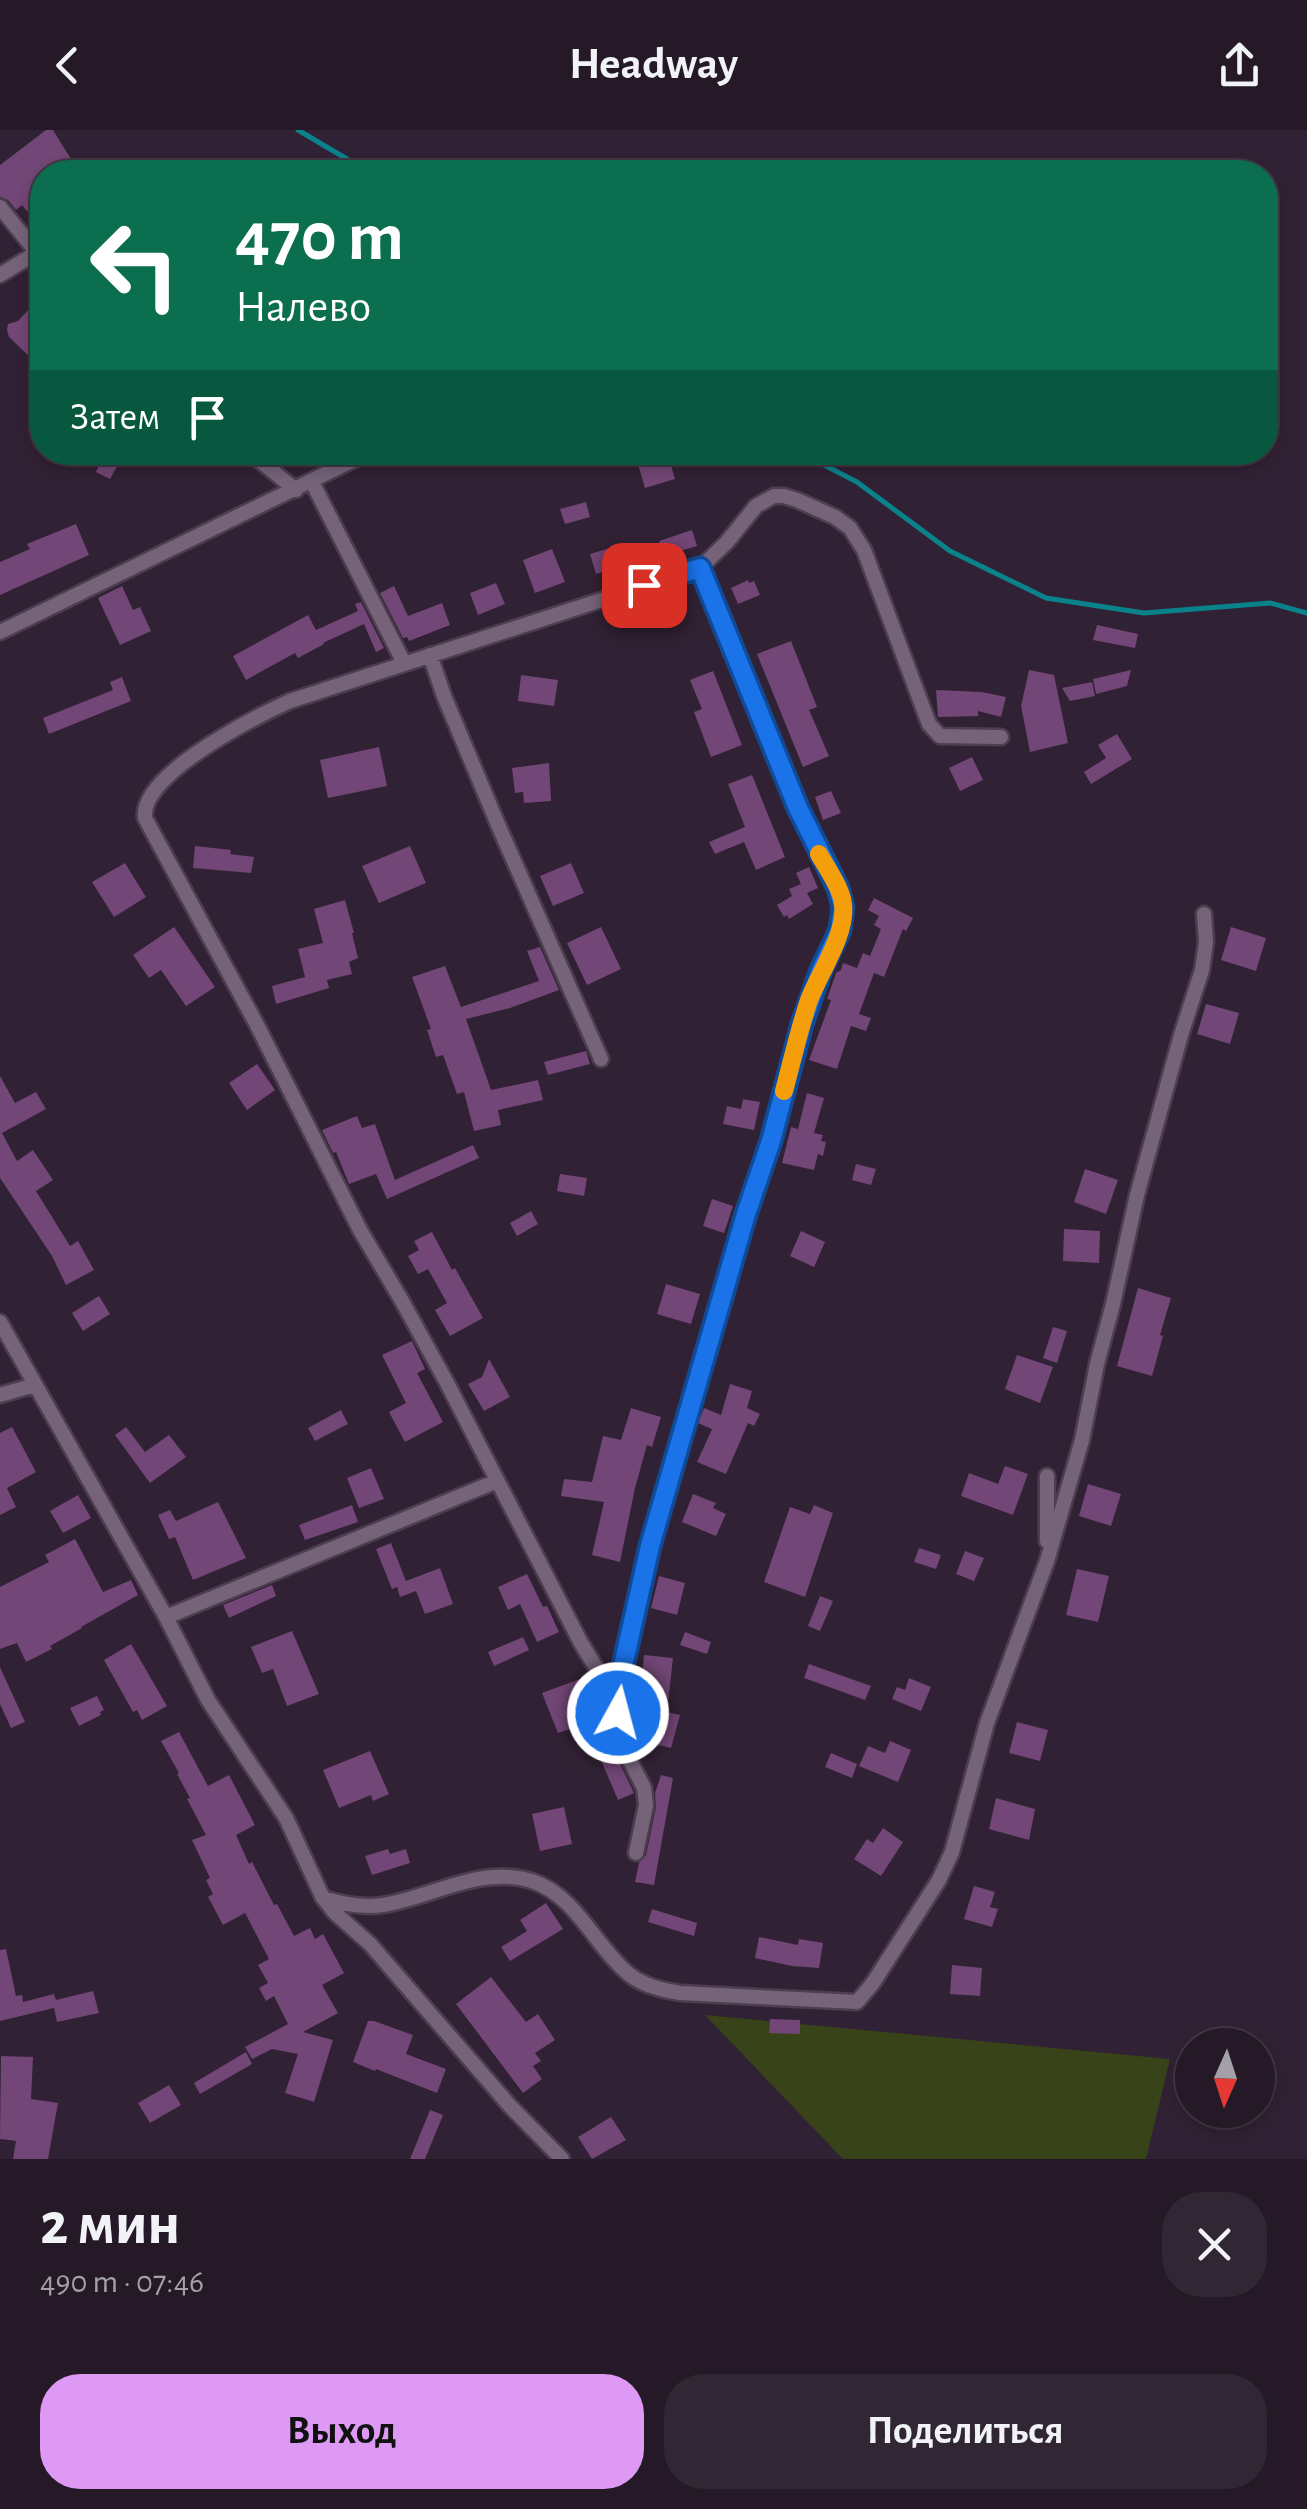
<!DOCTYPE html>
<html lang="ru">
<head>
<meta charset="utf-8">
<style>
  body { margin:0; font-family:"Alegreya Sans",sans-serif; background:#312633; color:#f1f3f6; height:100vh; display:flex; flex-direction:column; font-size:38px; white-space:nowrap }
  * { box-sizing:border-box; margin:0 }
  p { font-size:32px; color:#a3a0a7 }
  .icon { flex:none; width:55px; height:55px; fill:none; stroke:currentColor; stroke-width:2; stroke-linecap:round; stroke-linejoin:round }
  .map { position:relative; height:2029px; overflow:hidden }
  .side { display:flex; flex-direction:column; background:#251927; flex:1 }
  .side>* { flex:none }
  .guide { position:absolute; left:30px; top:30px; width:1248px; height:305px; border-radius:40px; box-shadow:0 5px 15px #0003,0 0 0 2px #423844; background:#0b6e4f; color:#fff; overflow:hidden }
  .needle { width:65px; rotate:183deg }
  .buttons { position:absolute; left:1175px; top:1898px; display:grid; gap:20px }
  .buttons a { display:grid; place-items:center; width:100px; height:100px; border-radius:50%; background:#251927; box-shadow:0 5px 15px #0003,0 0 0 2px #423844; font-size:50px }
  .pin { position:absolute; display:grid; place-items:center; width:85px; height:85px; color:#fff; margin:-42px; border-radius:20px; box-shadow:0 5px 15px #0006 }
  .me { position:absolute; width:110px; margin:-55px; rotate:7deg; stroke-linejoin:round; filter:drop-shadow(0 0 8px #0008) }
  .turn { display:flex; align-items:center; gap:35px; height:210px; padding:0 40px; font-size:45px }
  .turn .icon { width:130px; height:130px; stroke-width:2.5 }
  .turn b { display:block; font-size:70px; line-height:85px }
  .then { display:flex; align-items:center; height:95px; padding:0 40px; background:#0003; gap:20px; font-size:38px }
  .round { display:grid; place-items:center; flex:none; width:105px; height:105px; border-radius:40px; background:#312633 }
  .headline { display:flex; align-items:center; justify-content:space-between; height:170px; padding:0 40px }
  h1 { font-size:60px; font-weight:700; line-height:75px }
  .button { display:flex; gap:20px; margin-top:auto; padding:20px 40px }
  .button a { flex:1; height:115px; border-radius:40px; background:#dd99f3; color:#111; font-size:40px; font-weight:700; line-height:115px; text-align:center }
  .button a+a { background:#312633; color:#f1f3f6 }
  header { display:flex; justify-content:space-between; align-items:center; height:130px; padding:0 40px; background:#251927; font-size:45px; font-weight:700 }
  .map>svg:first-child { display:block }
  .green { fill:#394319 }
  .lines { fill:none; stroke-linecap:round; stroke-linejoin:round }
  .stream { stroke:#0a828b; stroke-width:5 }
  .building { fill:#724676 }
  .street-casing { stroke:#4c3e4e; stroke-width:19 }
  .street { stroke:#76637a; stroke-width:14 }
  .route-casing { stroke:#114b97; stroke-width:25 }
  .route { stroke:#1a73e8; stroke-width:18 }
  .slow { stroke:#f59e0b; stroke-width:18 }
</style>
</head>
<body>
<header><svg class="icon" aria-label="back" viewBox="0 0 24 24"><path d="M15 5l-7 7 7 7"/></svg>Headway<svg class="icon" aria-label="share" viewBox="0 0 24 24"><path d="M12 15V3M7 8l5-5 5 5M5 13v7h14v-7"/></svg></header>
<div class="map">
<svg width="1307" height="2029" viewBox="0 0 1307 2029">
  <rect width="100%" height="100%" fill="#312134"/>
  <path class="green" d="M 705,1885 L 1170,1929 L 1146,2029 L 843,2029 Z"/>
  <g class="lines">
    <path class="stream" d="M 298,0 L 347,29 L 353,42
      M 678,33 L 682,42
      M 799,322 L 857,352 L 950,421 L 1046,468 L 1144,483 L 1270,473 L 1307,483"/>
  </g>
  <path class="building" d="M 46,0 L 53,0 L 79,42 L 42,42 L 42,99 L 22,75 L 16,80 L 8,70 L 0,67 L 0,35 Z
    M 42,165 L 42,221 L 33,230 L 9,207 L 7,200 L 8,194 L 18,191 Z
    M 105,322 L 125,322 L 110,349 L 96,342 Z
    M 667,322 L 675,349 L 645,358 L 637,331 Z
    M 586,372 L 590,387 L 565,394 L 560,379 Z
    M 76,394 L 89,425 L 0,465 L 0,432 L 30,419 L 27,414 Z
    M 692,400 L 697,416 L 663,426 L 659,411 Z
    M 623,414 L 629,434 L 596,444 L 590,424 Z
    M 552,419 L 565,452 L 535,463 L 523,430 Z
    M 748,450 L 749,453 L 754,451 L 760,465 L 738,474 L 731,458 Z
    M 496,453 L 505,474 L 478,485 L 470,463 Z
    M 122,456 L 133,480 L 140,477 L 151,501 L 120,515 L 98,468 Z
    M 394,456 L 408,486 L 442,473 L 450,495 L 409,511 L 407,507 L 403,508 L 380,463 Z
    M 361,472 L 384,518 L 376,522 L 364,494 L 323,513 L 324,514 L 298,528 L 295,523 L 246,550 L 233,526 L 308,485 L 316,500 L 358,481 L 355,474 Z
    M 1097,495 L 1138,504 L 1135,518 L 1093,510 Z
    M 791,511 L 817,577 L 809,580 L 829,626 L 803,637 L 757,524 Z
    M 1029,540 L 1054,545 L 1068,613 L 1030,622 L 1021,576 Z
    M 1131,540 L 1127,556 L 1096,564 L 1093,549 Z
    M 713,541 L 742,615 L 711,627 L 694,582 L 702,579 L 690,550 Z
    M 521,545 L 558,550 L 554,576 L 518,571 Z
    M 122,547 L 131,571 L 49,604 L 43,588 L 113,560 L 110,552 Z
    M 1092,552 L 1095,566 L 1070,571 L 1062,558 Z
    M 936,560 L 982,562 L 1006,567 L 1001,587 L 978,581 L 978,586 L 938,587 Z
    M 1117,604 L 1132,629 L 1091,654 L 1084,642 L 1106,628 L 1098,615 Z
    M 379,617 L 387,656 L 328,668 L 320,630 Z
    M 972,627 L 983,650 L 960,661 L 949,638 Z
    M 549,633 L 551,671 L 524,673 L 523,662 L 515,663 L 512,638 Z
    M 752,645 L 785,727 L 756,740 L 744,712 L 715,724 L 709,712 L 745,697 L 728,654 Z
    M 831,661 L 841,683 L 823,690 L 815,667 Z
    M 195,716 L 231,720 L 230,724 L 254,727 L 251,743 L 193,738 Z
    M 410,716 L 426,753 L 379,773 L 362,736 Z
    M 125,733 L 146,767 L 114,787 L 92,752 Z
    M 571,733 L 584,763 L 553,776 L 540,746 Z
    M 809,737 L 818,758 L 807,763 L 813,774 L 789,789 L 787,785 L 784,787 L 777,775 L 792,766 L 789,759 L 801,754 L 796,743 Z
    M 874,768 L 913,788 L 906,801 L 903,799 L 884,847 L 874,843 L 859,884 L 871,888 L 866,901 L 851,896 L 837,939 L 809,930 L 831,870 L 827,869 L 836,843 L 841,840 L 843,833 L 857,838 L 863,823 L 870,826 L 881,799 L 874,795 L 879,786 L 868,780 Z
    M 345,770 L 354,803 L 352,803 L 358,828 L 349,832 L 352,844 L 327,850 L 329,858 L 276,874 L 272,856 L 305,847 L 298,819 L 323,813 L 314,779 Z
    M 174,797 L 215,857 L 186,876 L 161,840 L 149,848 L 133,825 Z
    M 601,797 L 621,839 L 587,855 L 567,813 Z
    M 1231,797 L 1266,808 L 1256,841 L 1221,830 Z
    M 540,817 L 559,860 L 510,878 L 466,889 L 491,960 L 538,950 L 543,970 L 498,980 L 501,995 L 474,1001 L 464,962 L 457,964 L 443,925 L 436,927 L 427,900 L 431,899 L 412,847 L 445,836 L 461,877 L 539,851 L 527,821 Z
    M 1206,874 L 1239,883 L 1230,914 L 1197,904 Z
    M 586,921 L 590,934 L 548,945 L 544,932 Z
    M 257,934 L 275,960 L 247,980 L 229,953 Z
    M 0,946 L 15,973 L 36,962 L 46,979 L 2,1003 L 17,1031 L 33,1020 L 53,1050 L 36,1061 L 70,1116 L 78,1111 L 94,1140 L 66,1155 L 52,1126 L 0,1048 Z
    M 807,963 L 824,968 L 814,1003 L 823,1005 L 821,1011 L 826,1012 L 823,1026 L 818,1024 L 814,1040 L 782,1033 L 791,997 L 798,999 Z
    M 743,969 L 760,972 L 754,1000 L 723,994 L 727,976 L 741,979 Z
    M 357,986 L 362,998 L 375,994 L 395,1050 L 473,1015 L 479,1028 L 387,1069 L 376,1044 L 349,1054 L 336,1022 L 333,1023 L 322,1000 Z
    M 856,1034 L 876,1039 L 871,1055 L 852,1050 Z
    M 1085,1039 L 1118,1050 L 1106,1084 L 1074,1072 Z
    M 560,1044 L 587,1048 L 584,1066 L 557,1061 Z
    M 712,1069 L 733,1076 L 724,1103 L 703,1096 Z
    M 531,1081 L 538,1094 L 517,1106 L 510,1093 Z
    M 1064,1099 L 1100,1101 L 1099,1133 L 1063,1131 Z
    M 801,1101 L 825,1112 L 814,1137 L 790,1126 Z
    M 432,1102 L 452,1140 L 455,1138 L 483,1188 L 450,1206 L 435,1180 L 447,1173 L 428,1139 L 418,1144 L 408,1126 L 419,1120 L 414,1111 Z
    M 666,1154 L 700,1164 L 691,1194 L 657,1184 Z
    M 1138,1158 L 1171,1168 L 1160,1205 L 1163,1206 L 1152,1246 L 1117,1236 Z
    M 99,1166 L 110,1184 L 83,1201 L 72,1183 Z
    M 1053,1197 L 1067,1201 L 1057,1233 L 1043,1228 Z
    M 412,1211 L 425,1239 L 417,1243 L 443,1292 L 405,1312 L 389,1282 L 406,1273 L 382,1225 Z
    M 1017,1225 L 1053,1237 L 1040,1273 L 1005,1259 Z
    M 489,1229 L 510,1267 L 484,1281 L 468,1254 L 482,1247 Z
    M 730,1254 L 752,1261 L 747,1278 L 760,1284 L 754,1296 L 748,1293 L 726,1344 L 697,1332 L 712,1299 L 698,1293 L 704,1278 L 721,1285 Z
    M 631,1278 L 661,1287 L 652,1317 L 647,1315 L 635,1358 L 620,1432 L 592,1425 L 604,1372 L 561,1366 L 564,1349 L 592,1352 L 603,1306 L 621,1310 Z
    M 341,1280 L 348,1294 L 315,1311 L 308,1298 Z
    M 12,1297 L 36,1342 L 7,1358 L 16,1377 L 0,1385 L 0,1303 Z
    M 126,1297 L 145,1322 L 169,1305 L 186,1327 L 150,1353 L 115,1305 Z
    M 1005,1336 L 1028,1344 L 1013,1385 L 961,1366 L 969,1343 L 998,1354 Z
    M 371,1338 L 384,1369 L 359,1378 L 347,1348 Z
    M 1088,1354 L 1121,1364 L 1111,1396 L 1079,1386 Z
    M 693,1364 L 716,1373 L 713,1378 L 726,1384 L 716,1406 L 682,1392 Z
    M 78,1365 L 91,1388 L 63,1403 L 50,1381 Z
    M 218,1372 L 246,1428 L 193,1450 L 175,1407 L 169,1409 L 158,1385 L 170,1380 L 176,1391 Z
    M 352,1375 L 358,1392 L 305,1410 L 299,1395 Z
    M 814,1375 L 833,1383 L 805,1467 L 764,1452 L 790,1377 L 810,1384 Z
    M 75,1409 L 103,1462 L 131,1450 L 138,1465 L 81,1497 L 82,1498 L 50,1516 L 52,1519 L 26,1532 L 17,1513 L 0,1519 L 0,1457 L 49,1432 L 45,1425 Z
    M 391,1413 L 406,1451 L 440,1438 L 453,1474 L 425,1484 L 416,1461 L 400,1467 L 397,1457 L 392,1459 L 376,1419 Z
    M 919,1418 L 941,1425 L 936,1439 L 914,1432 Z
    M 965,1421 L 984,1428 L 974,1451 L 956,1444 Z
    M 1077,1439 L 1109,1446 L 1098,1492 L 1066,1485 Z
    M 527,1444 L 543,1477 L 547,1476 L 559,1502 L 537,1512 L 520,1474 L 508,1480 L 498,1457 Z
    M 659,1446 L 685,1453 L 677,1485 L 651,1478 Z
    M 272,1455 L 276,1466 L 229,1488 L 223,1475 Z
    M 820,1466 L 833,1471 L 820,1501 L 808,1496 Z
    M 292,1501 L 319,1564 L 287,1576 L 273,1539 L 262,1543 L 251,1517 Z
    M 685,1502 L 711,1512 L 707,1524 L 680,1515 Z
    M 523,1507 L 529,1520 L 494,1536 L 488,1522 Z
    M 131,1514 L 167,1576 L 142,1590 L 137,1580 L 133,1582 L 104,1530 Z
    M 644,1525 L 673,1528 L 667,1582 L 680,1585 L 671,1618 L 646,1612 L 660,1560 L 641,1558 Z
    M 809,1534 L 871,1556 L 865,1570 L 804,1548 Z
    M 0,1537 L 25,1592 L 11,1598 L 0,1574 Z
    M 909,1548 L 931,1557 L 921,1581 L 892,1569 L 897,1557 L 905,1560 Z
    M 580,1549 L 596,1590 L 558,1603 L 542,1563 Z
    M 97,1566 L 104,1580 L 100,1582 L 101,1585 L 79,1596 L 70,1578 Z
    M 1017,1592 L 1048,1600 L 1040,1631 L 1009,1623 Z
    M 179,1602 L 208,1656 L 229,1645 L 255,1695 L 236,1705 L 249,1734 L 252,1732 L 274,1775 L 277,1774 L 294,1806 L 310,1798 L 315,1809 L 323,1804 L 344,1843 L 322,1855 L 338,1883 L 303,1902 L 333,1910 L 314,1972 L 285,1963 L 298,1924 L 272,1919 L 252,1929 L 245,1917 L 288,1894 L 274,1866 L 266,1871 L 259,1858 L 268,1853 L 258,1835 L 269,1829 L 245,1783 L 223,1795 L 208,1767 L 213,1764 L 206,1750 L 210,1748 L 192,1710 L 206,1705 L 187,1669 L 190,1668 L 177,1644 L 179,1643 L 161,1611 Z
    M 890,1611 L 911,1620 L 898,1652 L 859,1636 L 868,1616 L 885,1623 Z
    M 612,1617 L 634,1663 L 618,1670 L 598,1623 Z
    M 370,1621 L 389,1664 L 373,1671 L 371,1665 L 339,1678 L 323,1640 Z
    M 831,1623 L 857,1634 L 852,1648 L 825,1637 Z
    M 661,1645 L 673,1648 L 654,1755 L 635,1752 L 639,1733 L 646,1725 L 656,1677 L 655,1663 Z
    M 996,1668 L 1035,1679 L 1029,1710 L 989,1699 Z
    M 564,1677 L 572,1714 L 540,1721 L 532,1684 Z
    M 883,1698 L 903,1712 L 881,1746 L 854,1729 L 867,1709 L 873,1713 Z
    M 388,1719 L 390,1724 L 406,1719 L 410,1733 L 372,1745 L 365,1726 Z
    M 974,1756 L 995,1762 L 990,1777 L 998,1779 L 992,1797 L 964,1789 Z
    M 546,1773 L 563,1799 L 510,1831 L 501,1817 L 527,1801 L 520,1790 Z
    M 652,1779 L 697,1793 L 694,1806 L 648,1792 Z
    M 759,1807 L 798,1815 L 799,1809 L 823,1813 L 819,1838 L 792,1836 L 755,1828 Z
    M 6,1819 L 16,1866 L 22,1865 L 23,1872 L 54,1864 L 56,1870 L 93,1861 L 99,1883 L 57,1892 L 54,1878 L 0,1891 L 0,1820 Z
    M 952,1835 L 982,1838 L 980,1866 L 950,1864 Z
    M 491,1847 L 526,1892 L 538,1884 L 555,1910 L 535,1923 L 541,1931 L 533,1936 L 542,1949 L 523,1963 L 456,1874 Z
    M 770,1889 L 800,1890 L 800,1904 L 769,1903 Z
    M 368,1891 L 374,1891 L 413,1905 L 406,1924 L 446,1939 L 437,1963 L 376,1939 L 375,1941 L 353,1932 Z
    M 246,1922 L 252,1934 L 200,1964 L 194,1953 Z
    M 1,1926 L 33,1927 L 31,1969 L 58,1973 L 48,2029 L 13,2029 L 16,2011 L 0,2009 Z
    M 169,1955 L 181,1975 L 150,1993 L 138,1973 Z
    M 430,1980 L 443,1985 L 425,2029 L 410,2029 Z
    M 611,1987 L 626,2010 L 592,2029 L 578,2007 Z"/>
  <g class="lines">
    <g class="street-casing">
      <path id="street" d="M 0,77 L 42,129
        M 0,145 L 36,123
        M 249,322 L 296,360
        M 312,352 L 404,533
        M 0,502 L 370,322
        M 430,525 L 444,566 L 499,697 L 601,929
        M 0,1192 L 166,1487 L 208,1570 L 286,1688 L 323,1768 L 335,1783 L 370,1814 L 510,1976 L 562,2029
        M 0,1265 L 35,1255
        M 1047,1346 L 1047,1411
        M 166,1487 L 497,1351
        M 617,1572 L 581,1513 L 447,1253 L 402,1171 L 360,1100 L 257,895 L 145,688 C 139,645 255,587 290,571 L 700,438 L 727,412 L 756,376 L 774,366 L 784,366 L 797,370 L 835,387 L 850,398 L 864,420 L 929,594 L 940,606 L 1001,607
        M 636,1723 L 646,1675 L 644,1658 L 623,1617 L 617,1572 L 636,1476 L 650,1416 L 746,1083 L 771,1011 L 796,915 L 821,840 L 840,800 L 843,777 L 838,758 L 798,678 L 700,438
        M 323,1768 C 342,1774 362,1778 383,1775 C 433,1767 480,1735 532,1751 C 577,1766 595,1817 630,1845 C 644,1856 663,1860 680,1863 L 857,1872 L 873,1853 L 939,1750 L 952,1722 L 987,1593 L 1047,1431 L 1082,1310 L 1097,1234 L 1113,1174 L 1137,1065 L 1181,905 L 1202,840 L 1206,812 L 1204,784"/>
    </g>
    <use href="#street" class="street"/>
  </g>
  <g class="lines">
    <g class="route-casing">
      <path id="route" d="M 618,1583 L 617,1572 L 623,1536 L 650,1416 L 746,1084 L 771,1011 L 802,894 L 821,840 L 840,800 L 843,777 L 838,758 L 798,678 L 700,438 L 644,455"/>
    </g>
    <use href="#route" class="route"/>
    <path class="slow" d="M 784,961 C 792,931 799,900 809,870 C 820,842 847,803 843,774 C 841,757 827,739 819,724"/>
  </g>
</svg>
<div class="buttons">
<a><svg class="needle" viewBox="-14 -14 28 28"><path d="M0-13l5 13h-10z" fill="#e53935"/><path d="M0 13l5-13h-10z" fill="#a3a0a7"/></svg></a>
</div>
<div class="pin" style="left:644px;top:455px;background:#d93025"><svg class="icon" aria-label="arrive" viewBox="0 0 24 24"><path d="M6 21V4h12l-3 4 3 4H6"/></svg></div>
<svg class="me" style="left:618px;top:1583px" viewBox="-20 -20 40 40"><circle r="17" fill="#1a73e8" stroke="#fff" stroke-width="3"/><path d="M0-11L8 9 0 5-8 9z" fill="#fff"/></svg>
<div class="guide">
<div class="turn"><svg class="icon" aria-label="left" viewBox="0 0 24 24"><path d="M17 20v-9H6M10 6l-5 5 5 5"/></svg><div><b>470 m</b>Налево</div></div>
<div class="then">Затем<svg class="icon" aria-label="arrive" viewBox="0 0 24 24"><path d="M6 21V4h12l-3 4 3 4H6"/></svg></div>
</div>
</div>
<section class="side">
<div class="headline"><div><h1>2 мин</h1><p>490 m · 07:46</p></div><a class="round"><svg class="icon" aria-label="close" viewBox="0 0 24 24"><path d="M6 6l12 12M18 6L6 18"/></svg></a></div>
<div class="button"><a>Выход</a><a>Поделиться</a></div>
</section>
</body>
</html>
